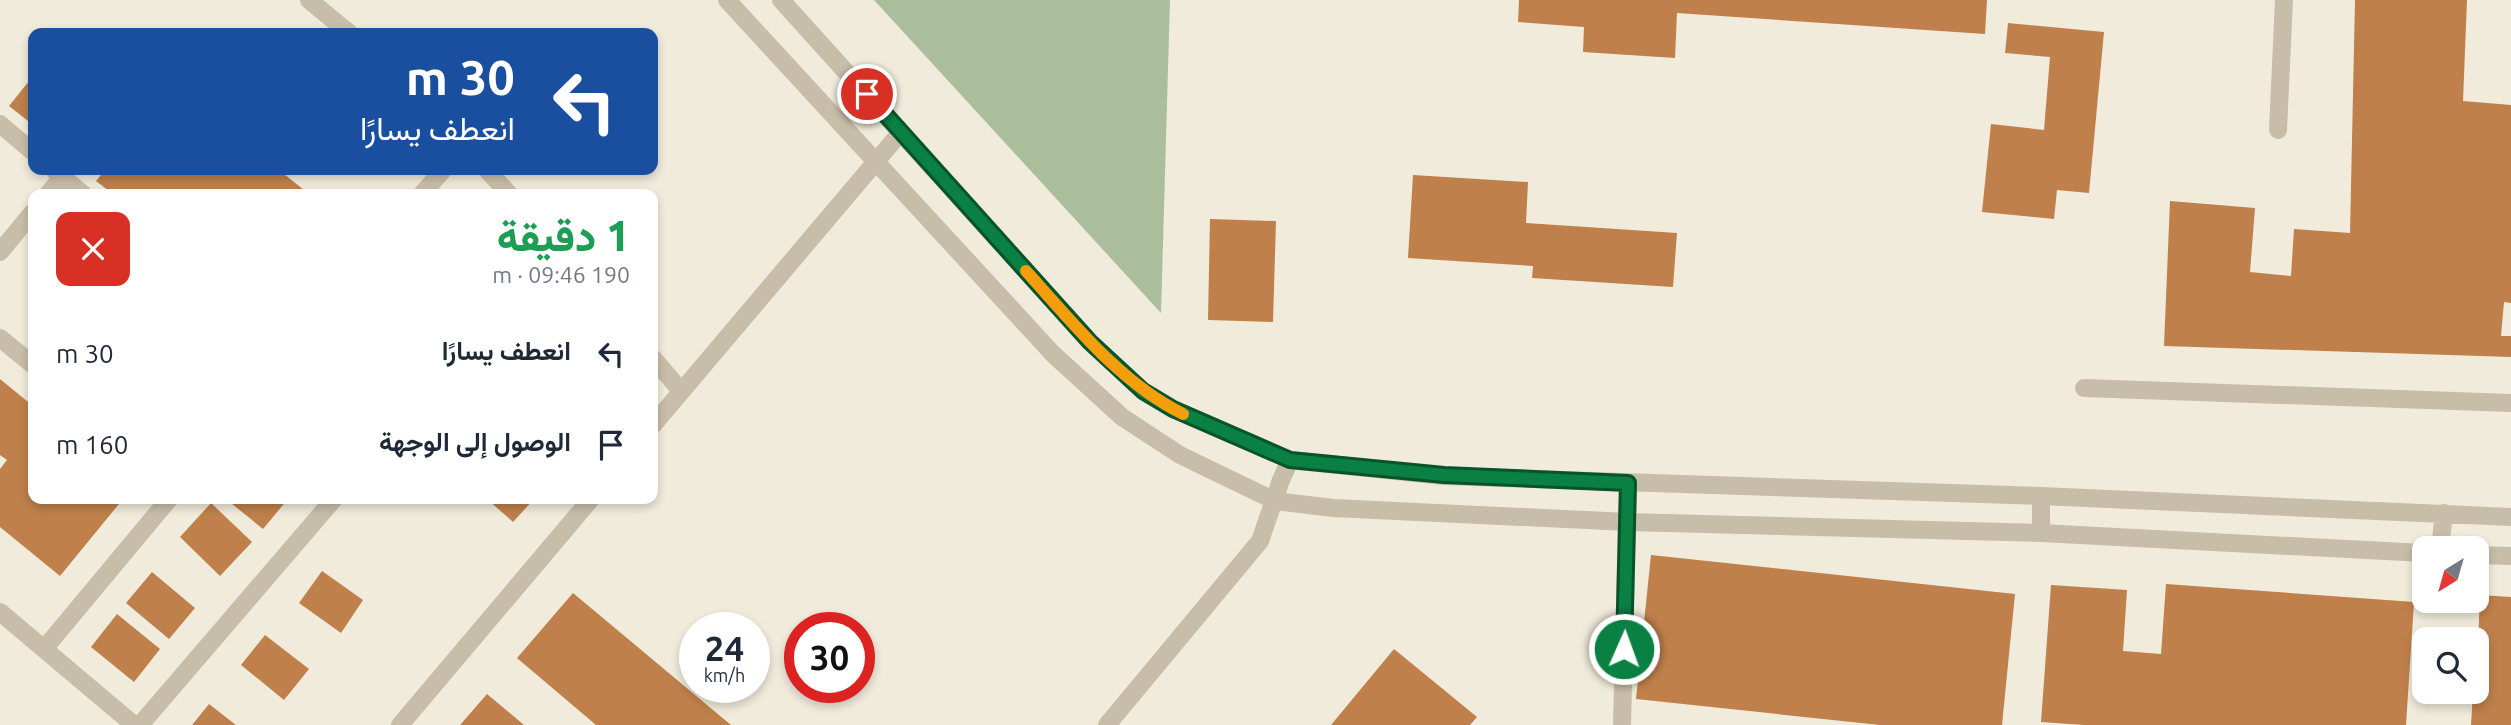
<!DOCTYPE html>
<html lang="ar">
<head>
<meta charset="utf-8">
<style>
  body { margin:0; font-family:Ubuntu,Vazirmatn,sans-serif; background:#f2f2f3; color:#1f2937; direction:rtl; height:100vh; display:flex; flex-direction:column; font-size:26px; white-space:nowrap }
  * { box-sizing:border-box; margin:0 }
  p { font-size:23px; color:#747a83 }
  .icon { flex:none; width:38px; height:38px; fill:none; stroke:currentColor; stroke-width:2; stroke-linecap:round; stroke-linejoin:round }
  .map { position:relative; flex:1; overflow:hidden; direction:ltr }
  .side { position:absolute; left:28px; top:189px; width:630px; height:315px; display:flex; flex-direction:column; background:#fff; border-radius:14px; box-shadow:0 4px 10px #0003; direction:rtl }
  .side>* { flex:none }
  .hud { position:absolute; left:28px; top:28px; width:630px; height:147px; border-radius:14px; box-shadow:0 4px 10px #0003; direction:rtl; background:#1a4fa0; color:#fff; overflow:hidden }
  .needle { width:46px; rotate:217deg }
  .buttons { position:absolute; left:2412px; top:536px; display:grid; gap:14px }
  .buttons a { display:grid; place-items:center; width:77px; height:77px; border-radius:14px; background:#fff; box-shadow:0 4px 10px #0003; font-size:35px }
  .speed { position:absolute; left:679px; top:612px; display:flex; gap:14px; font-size:35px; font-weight:700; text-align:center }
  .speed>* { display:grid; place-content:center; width:91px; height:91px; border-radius:50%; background:#fff; box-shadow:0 4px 10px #0003; line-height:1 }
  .speed small { font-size:18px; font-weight:400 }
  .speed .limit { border:10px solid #d22; background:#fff; color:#111 }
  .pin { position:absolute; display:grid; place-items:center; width:60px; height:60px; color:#fff; margin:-30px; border:4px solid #fff; border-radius:50%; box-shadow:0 2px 7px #0007 }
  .me { position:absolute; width:77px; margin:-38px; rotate:2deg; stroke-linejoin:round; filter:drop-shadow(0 0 5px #0008) }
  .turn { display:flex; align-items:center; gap:24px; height:147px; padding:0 28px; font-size:32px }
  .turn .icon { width:91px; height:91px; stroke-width:2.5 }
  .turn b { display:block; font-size:49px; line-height:60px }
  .round { display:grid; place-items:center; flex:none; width:74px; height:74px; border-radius:14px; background:#f2f2f3 }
  .head { display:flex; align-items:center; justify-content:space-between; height:119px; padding:0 28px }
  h1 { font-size:42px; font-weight:800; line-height:52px; color:#1e9e55 }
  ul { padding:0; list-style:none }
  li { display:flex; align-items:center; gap:21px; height:91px; padding:0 28px }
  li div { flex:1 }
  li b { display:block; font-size:26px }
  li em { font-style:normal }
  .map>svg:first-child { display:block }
  .green { fill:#abbe9c }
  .building { fill:#bf804b }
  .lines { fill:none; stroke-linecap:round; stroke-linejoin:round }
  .service { stroke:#c8bda8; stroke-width:18 }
  .minor { stroke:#c8bda8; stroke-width:18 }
  .tertiary { stroke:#c8bda8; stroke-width:18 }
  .route-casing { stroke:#07532c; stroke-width:18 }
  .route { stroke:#0b8043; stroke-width:12 }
  .slow { stroke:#f59e0b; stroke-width:12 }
</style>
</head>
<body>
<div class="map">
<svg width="2511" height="725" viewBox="0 0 2511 725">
  <rect width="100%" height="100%" fill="#f0ebdb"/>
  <path class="green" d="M 874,0 L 1170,0 L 1161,313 Z"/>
  <path class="building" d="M 1519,0 L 1987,0 L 1985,34 L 1677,13 L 1675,58 L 1583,52 L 1584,27 L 1518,22 Z
    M 2355,0 L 2467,0 L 2463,101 L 2511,105 L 2511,303 L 2504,302 L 2501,336 L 2511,336 L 2511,357 L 2164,346 L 2170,201 L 2255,208 L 2250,272 L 2291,276 L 2294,229 L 2350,233 Z
    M 2008,23 L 2104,32 L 2089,193 L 2057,190 L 2054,219 L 1982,212 L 1991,124 L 2044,130 L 2050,57 L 2005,53 Z
    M 33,76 L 33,125 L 9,106 Z
    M 105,170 L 279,170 L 309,194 L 113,194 L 96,181 Z
    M 1413,175 L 1528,182 L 1526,223 L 1677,233 L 1673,287 L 1532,278 L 1533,266 L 1408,258 Z
    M 1210,219 L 1276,221 L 1273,322 L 1208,320 Z
    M 0,379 L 33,406 L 33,499 L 123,499 L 60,576 L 0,527 L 0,469 L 7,460 L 0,455 Z
    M 226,499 L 288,499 L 263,529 Z
    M 487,499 L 534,499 L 513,522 Z
    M 211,503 L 252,542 L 220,576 L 180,537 Z
    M 1651,555 L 2015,594 L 2002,725 L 1880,725 L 1636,699 Z
    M 322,571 L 363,600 L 341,633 L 299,603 Z
    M 152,572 L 195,608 L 169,639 L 126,603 Z
    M 2166,584 L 2414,602 L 2406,725 L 2084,725 L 2041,722 L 2051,585 L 2127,590 L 2123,651 L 2161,654 Z
    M 573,593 L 731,725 L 596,725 L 517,658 Z
    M 2480,595 L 2511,597 L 2511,725 L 2471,725 L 2473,691 L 2476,691 Z
    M 117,614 L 160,649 L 134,682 L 91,647 Z
    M 265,635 L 309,669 L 284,700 L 241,665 Z
    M 1394,649 L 1477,717 L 1470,725 L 1331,725 Z
    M 487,694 L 524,725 L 460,725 Z
    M 209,704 L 236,725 L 192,725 Z"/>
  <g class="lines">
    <path class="service" d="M 2278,130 L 2284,0
      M 2084,388 L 2511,403"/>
    <path class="minor" d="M 309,0 L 349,33
      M 0,124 L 33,152
      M 54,170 L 83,194
      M 487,170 L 509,194
      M 48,194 L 68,170
      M 422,194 L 443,170
      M 0,252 L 33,212
      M 0,338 L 33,365
      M 653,358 L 681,391
      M 653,425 L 901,132
      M 0,612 L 134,725
      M 44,649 L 169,499
      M 140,725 L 334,499
      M 400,725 L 591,499
      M 1107,725 L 1260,541 L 1281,480 L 1290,460
      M 1622,725 L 1628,483"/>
    <path class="tertiary" d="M 727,0 L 1053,354 L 1122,417 L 1180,455 L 1275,501 L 1333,508 L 1628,522 L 2041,533 L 2424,553
      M 781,0 L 1090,342 L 1143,391 L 1173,409 L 1290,460 L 1444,476 L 2041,496 L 2511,517
      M 2041,533 L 2041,496
      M 2440,548 L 2444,513
      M 2476,555 L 2511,556"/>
  </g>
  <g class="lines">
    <g class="route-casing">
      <path id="route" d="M 867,94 L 1090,342 L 1143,391 L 1173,409 L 1290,460 L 1444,475 L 1628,483 L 1624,649"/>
    </g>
    <use href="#route" class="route"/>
    <path class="slow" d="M 1026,271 C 1073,323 1119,382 1183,414"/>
  </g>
</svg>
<div class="buttons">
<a><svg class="needle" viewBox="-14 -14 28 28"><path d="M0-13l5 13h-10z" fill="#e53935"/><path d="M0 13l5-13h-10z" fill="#747a83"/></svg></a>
<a><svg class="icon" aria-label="search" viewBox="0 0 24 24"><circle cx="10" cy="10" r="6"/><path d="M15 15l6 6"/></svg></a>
</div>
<div class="speed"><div>24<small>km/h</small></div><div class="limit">30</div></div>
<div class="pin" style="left:867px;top:94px;background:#d93025"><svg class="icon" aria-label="arrive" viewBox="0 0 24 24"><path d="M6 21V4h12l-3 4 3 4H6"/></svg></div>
<svg class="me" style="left:1624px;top:649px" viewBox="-20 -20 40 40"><circle r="17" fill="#0b8043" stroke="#fff" stroke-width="3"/><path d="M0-11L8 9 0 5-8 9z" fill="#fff"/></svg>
<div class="hud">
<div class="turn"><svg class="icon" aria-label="left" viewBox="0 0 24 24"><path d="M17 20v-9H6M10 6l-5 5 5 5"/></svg><div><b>30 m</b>انعطف يسارًا</div></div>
</div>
<section class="side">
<div class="head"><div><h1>1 دقيقة</h1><p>190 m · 09:46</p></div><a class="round" style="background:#d93025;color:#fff"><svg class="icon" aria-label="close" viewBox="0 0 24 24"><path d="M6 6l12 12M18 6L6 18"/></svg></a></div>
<ul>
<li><svg class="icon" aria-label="left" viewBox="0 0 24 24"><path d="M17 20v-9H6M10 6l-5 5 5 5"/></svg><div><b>انعطف يسارًا</b></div><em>30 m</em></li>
<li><svg class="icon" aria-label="arrive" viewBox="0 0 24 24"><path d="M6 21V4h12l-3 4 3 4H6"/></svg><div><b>الوصول إلى الوجهة</b></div><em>160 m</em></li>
</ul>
</section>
</div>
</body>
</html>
